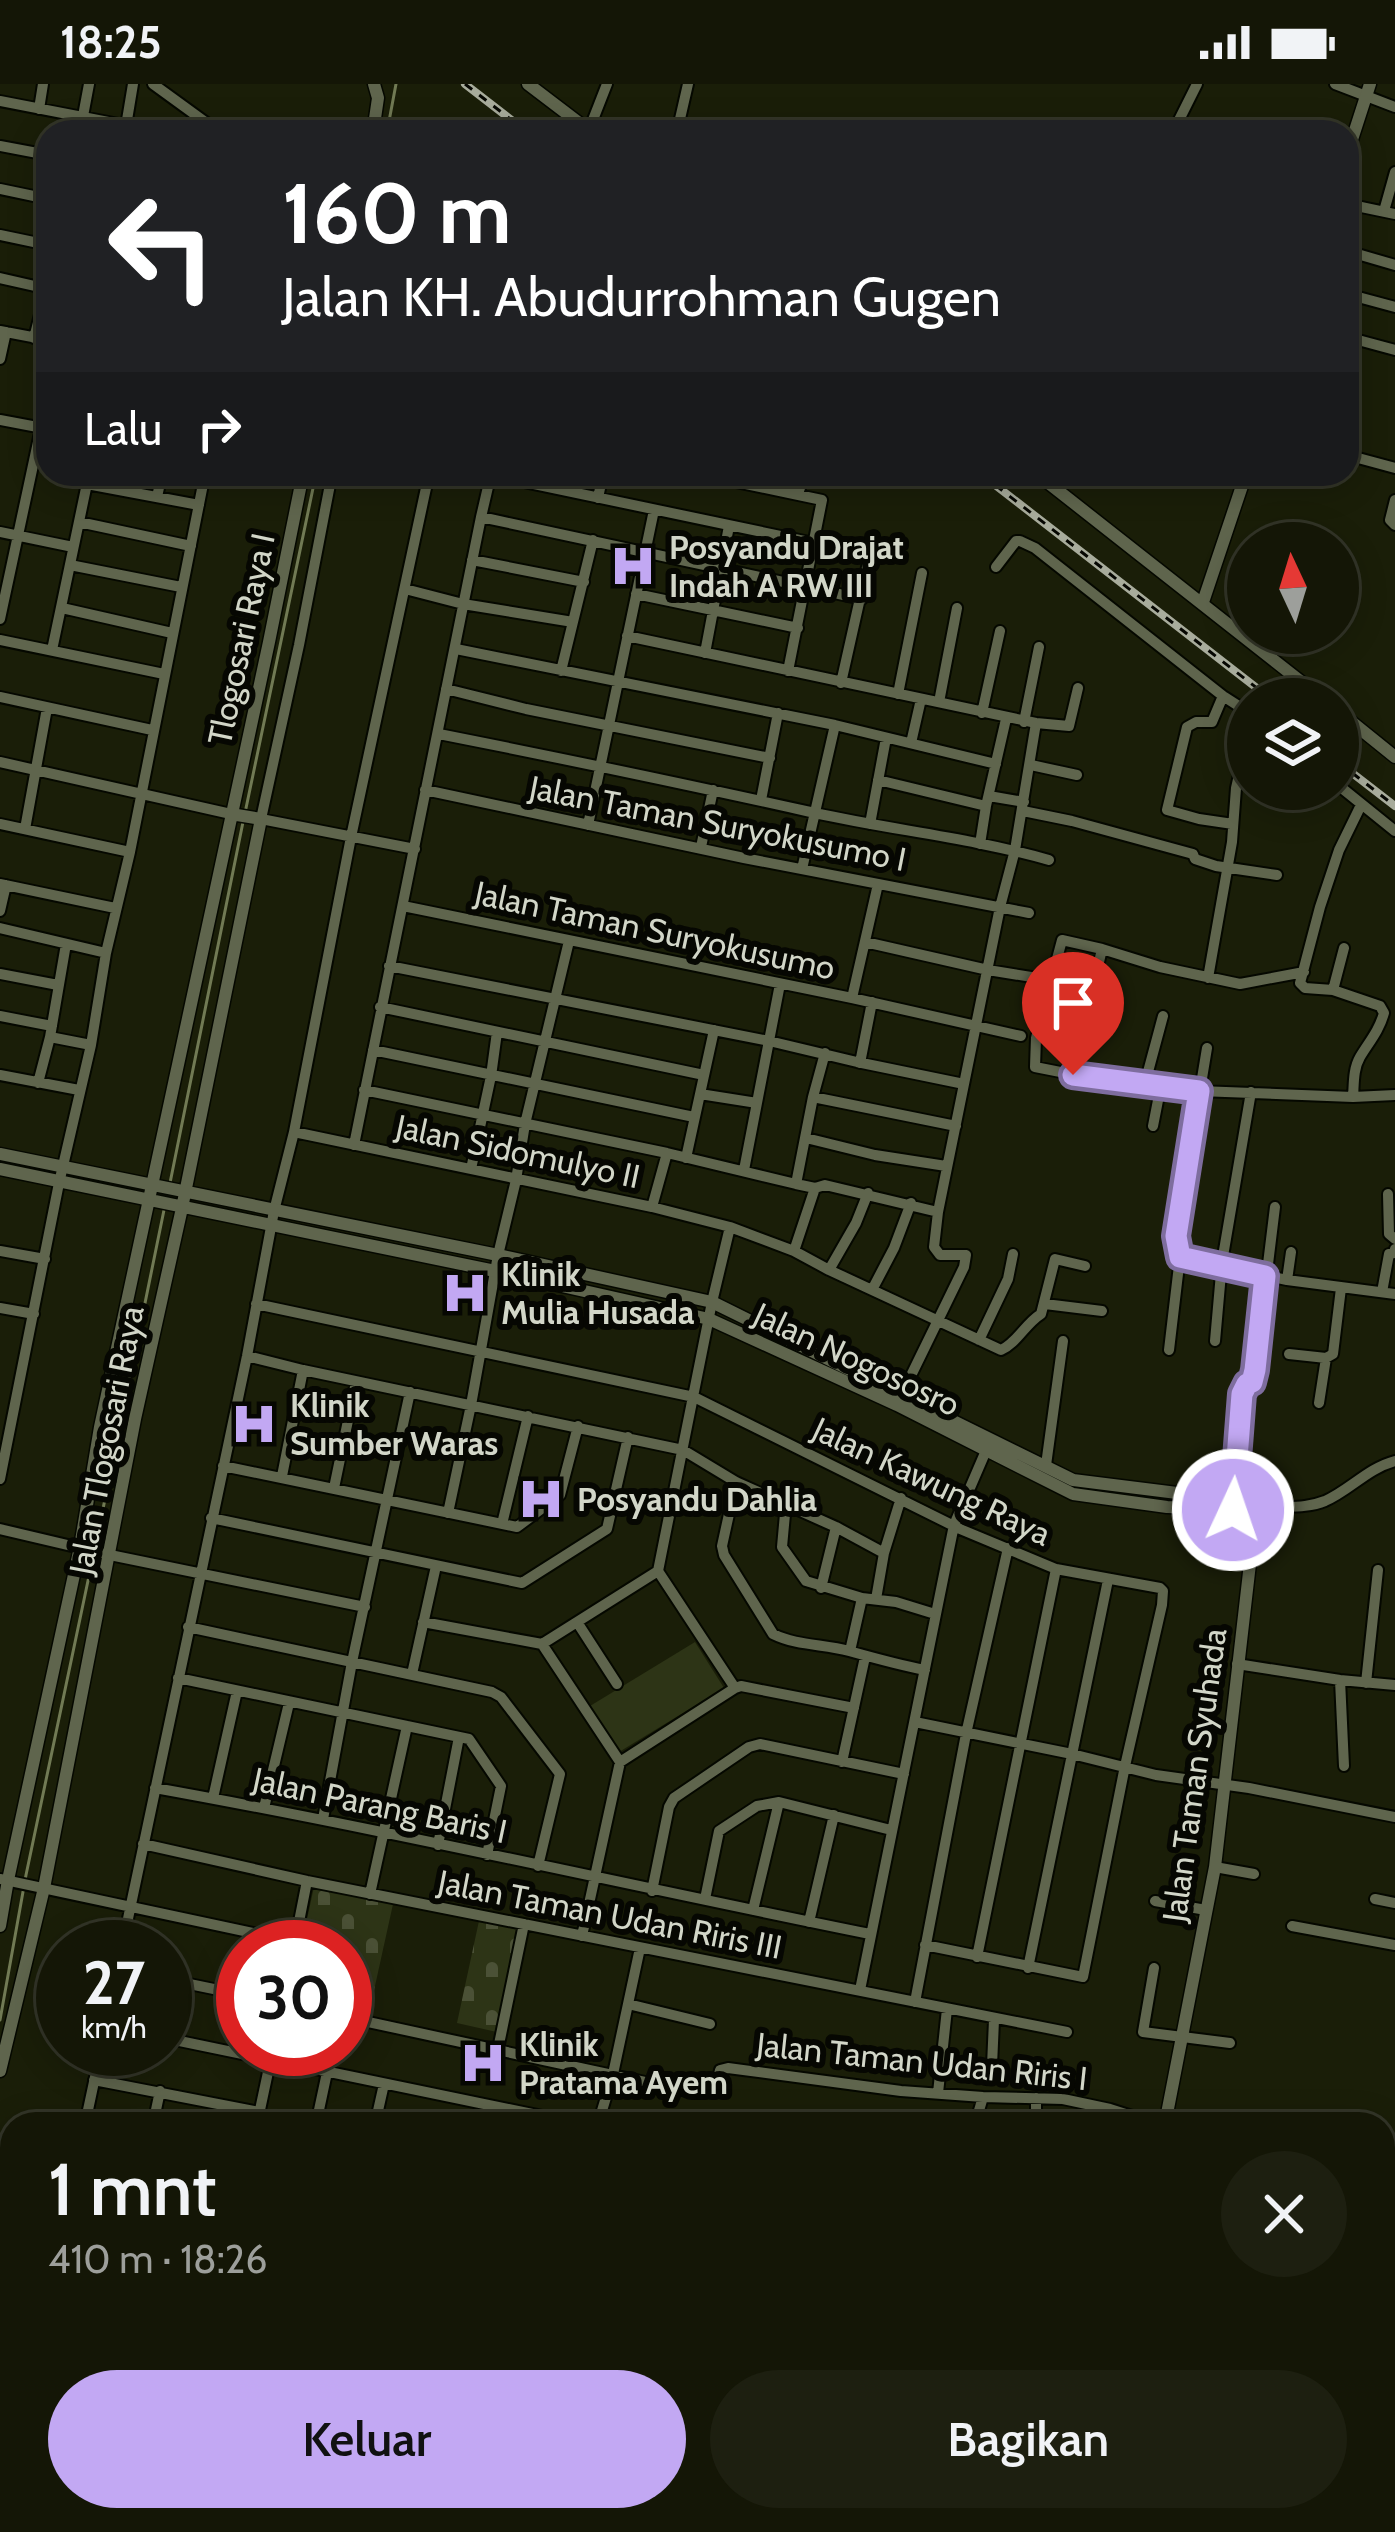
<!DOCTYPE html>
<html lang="id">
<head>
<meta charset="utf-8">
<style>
  body { margin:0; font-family:Cabin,sans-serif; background:#1d1f10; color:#f1f3f6; height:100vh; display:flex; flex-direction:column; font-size:45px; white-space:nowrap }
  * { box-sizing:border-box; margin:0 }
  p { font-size:39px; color:#9d9f9b }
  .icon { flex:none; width:66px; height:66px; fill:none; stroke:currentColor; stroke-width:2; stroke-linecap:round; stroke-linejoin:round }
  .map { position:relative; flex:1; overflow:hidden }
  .side { position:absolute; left:0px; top:2028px; width:1395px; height:420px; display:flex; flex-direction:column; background:#141606; border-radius:36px 36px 0 0; box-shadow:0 6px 30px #0003,0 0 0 3px #333528 }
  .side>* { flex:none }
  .top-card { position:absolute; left:36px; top:36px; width:1323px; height:366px; border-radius:36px; box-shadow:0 6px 30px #0003,0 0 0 3px #333528; background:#202124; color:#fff; overflow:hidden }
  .needle { width:78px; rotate:356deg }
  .tools { position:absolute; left:1227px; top:438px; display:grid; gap:24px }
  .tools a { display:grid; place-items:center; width:132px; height:132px; border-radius:50%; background:#141606; box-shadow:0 6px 30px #0003,0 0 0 3px #333528; font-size:60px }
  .speed { position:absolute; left:36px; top:1836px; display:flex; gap:24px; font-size:60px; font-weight:700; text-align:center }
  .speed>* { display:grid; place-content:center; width:156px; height:156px; border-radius:50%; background:#141606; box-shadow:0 6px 30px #0003,0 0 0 3px #333528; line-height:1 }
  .speed small { font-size:30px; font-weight:400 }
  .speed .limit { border:18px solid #d22; background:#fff; color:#111 }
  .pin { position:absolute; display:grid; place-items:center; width:102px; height:102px; color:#fff; margin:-123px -51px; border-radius:50% 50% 50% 0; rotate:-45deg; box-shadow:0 0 12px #0007 }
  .pin .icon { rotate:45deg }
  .me { position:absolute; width:132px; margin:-66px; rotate:3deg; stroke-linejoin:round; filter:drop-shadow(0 0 9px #0008) }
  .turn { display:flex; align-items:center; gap:42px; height:252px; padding:0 48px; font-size:54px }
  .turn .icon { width:156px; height:156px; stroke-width:2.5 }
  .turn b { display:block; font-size:84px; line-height:102px }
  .then { display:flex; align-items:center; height:114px; padding:0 48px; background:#0003; gap:24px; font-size:45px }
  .round { display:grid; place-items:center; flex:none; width:126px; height:126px; border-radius:63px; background:#1d1f10 }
  .headline { display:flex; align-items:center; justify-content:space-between; height:204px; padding:0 48px }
  h1 { font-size:72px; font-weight:600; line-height:90px }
  .action { display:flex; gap:24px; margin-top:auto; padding:24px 48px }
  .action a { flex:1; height:138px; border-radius:72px; background:#c2a8f3; color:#111; font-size:48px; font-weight:600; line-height:138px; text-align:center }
  .action a+a { background:#1d1f10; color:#f1f3f6 }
  .status { display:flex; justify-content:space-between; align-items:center; height:84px; padding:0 60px; background:#141606; direction:ltr }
  .status svg { height:33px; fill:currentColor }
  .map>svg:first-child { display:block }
  .green { fill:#2d3416 }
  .cemetery { fill:url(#cemetery-stones) }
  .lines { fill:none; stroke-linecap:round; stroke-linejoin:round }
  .stream { stroke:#717a54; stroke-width:3 }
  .minor-casing { stroke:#050800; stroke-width:14 }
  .tertiary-casing { stroke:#050800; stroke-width:15 }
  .minor { stroke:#5f654d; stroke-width:10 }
  .tertiary { stroke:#5f654d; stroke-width:12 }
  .rail-casing { stroke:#a8ac9c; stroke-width:8 }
  .rail { stroke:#060702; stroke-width:3; stroke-dasharray:9; stroke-linecap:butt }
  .route-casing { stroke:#7e6d9e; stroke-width:30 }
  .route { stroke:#c2a8f3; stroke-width:21 }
  .labels { text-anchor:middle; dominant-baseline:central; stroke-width:12; stroke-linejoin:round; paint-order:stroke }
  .poi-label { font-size:33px; font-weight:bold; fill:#d2d6c8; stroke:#060702; text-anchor:start }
  .street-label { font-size:33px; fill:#d2d6c8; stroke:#060702 }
</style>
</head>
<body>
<div class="status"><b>18:25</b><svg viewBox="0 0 49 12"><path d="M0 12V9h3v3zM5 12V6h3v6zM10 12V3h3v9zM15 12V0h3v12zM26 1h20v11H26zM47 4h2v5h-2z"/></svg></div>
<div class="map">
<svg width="1395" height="2448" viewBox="0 0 1395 2448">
  <defs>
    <pattern id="cemetery-stones" width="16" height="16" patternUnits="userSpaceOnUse" patternTransform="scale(3)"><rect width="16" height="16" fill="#2d3416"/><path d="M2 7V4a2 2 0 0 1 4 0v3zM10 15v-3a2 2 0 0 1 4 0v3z" fill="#4b5136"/></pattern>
  </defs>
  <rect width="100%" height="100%" fill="#1a1e08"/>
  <path class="green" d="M 695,1558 L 724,1604 L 619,1668 L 590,1622 Z"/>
  <path class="cemetery" d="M 314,1803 L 393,1820 L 371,1920 L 345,1915 L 345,1863 L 301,1863 Z
    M 479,1837 L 519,1845 L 497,1948 L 457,1939 Z"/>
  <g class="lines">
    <path class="stream" d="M 387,48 L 396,0
      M 245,729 L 316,390
      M 170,1099 L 243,738
      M 95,1464 L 164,1126
      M 0,1936 L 26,1791 L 93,1473"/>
    <g class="minor-casing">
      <path id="minor" d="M 153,0 L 219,48
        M 1335,0 L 1395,23
        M 0,17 L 160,48
        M 39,25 L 43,0
        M 1179,36 L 1197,0
        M 126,42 L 133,0
        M 589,46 L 607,0
        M 80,48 L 89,0
        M 677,48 L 688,0
        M 0,62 L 48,71
        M 0,105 L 48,115
        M 1347,120 L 1395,130
        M 1384,127 L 1395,88
        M 0,151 L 48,161
        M 1347,167 L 1395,181
        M 0,194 L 48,205
        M 1347,210 L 1395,223
        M 0,247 L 48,256
        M 1347,253 L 1395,266
        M 34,254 L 48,200
        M 0,275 L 6,248
        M 0,336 L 48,345
        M 1347,371 L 1395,384
        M 332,390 L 299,561 L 261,735 L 415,765
        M 698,390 L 822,416 L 788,587
        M 491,391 L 814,459
        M 87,400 L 199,421
        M 798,410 L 804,392
        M 157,413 L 162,390
        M 598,414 L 603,390
        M 1395,416 L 1390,436 L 1395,441
        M 481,433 L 862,515
        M 79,438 L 191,462
        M 0,448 L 73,463
        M 472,476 L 584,498
        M 70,481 L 181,503
        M 996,483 L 1016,457 L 1020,457 L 1035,464 L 1223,612 L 1248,628
        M 405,505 L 463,520 L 573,538
        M 636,510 L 798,544
        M 62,524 L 172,549
        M 0,535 L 41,344
        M 627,552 L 1036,639 L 1069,642 L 1078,604
        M 0,556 L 164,590
        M 456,565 L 835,641 L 996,680
        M 52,566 L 89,390
        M 705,569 L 729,442
        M 561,587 L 593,456
        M 841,599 L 874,452
        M 446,605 L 526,625 L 770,674
        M 898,610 L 922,489
        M 1223,612 L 1212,638 L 1196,638 L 1187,643 L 1167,726 L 1199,735 L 1233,740
        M 0,613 L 152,646
        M 939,618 L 957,524
        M 982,629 L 1000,547
        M 1024,638 L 1039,563
        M 439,650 C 565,675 690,701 815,729 C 892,746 972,754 1049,776
        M 911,659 L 921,615
        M 0,678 L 231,730
        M 1031,681 L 1077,691
        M 878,696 L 986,722
        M 1338,701 L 1395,747
        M 425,706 L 744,774 L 1029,829
        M 989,712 L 1024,718
        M 761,716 L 778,629
        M 1023,727 L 1072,737 L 1193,770 L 1195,775 L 1216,782 L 1277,791
        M 0,740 L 130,768
        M 870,740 L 886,654
        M 588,741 L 654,426
        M 25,745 L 47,624
        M 980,760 L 986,722 L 1006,635
        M 701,763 L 713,706
        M 802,785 L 835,641
        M 0,800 L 115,824
        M 403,822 L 852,914 L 1021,952
        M 0,827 L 6,801
        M 0,844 L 106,869
        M 865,858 L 988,886 L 1050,896
        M 389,882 L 769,957 L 857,978 L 964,1000
        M 1304,888 L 1240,900 L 1160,883 L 1102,865 L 1062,856 L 1036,954 L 1035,983 L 1106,997 L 1161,1001 L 1199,1007 L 1353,1013 L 1395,1011
        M 0,890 L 58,901
        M 1208,894 L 1232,758 L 1236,704 L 1248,652
        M 1333,906 L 1344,864
        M 852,914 L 878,800
        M 380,923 L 704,991
        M 0,932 L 52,942
        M 50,953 L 91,961
        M 373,966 L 694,1033
        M 860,979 L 872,918
        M 0,991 L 79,1006
        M 1073,991 L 1102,865
        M 38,999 L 50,953 L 66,860
        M 1145,999 L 1163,932
        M 364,1006 L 667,1069 L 796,1100 L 815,1104 L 825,1101 L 938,1128
        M 700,1010 L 757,1019
        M 813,1013 L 956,1042
        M 1353,1013 C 1354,1000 1353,985 1360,973 C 1369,958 1379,947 1384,929 L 1380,922 L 1333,906 L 1305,904 L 1300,899 L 1320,823 L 1339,766 L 1361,721
        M 1153,1042 L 1161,1001
        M 294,1048 L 652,1123 L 730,1143 L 794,1167 L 829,1186 L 1001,1266 C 1017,1259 1025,1240 1041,1230 L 1055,1175 L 1085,1182
        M 806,1054 L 875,1071 L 946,1082
        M 354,1061 L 481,433 L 491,390
        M 686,1074 L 714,946
        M 471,1085 L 491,992 L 497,948
        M 744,1086 L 780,900
        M 796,1100 L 813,1013 L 825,969
        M 1388,1110 L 1389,1150 L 1395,1155
        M 652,1123 L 667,1069
        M 0,1167 L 45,1175
        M 794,1167 L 815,1104
        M 1180,1173 L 1287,1196 L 1395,1210
        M 829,1186 L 856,1139 L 868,1109
        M 1287,1196 L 1291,1168
        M 873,1204 L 894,1164 L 911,1119
        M 1382,1208 L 1389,1170 L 1394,1169 L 1395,1165
        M 256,1220 L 694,1313 L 960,1445 L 1056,1485 L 1160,1504 L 1163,1507 L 1162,1521 L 1125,1682 L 1083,1893 L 925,1861
        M 1045,1220 L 1102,1227
        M 0,1224 L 34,1230
        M 979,1256 L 1008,1195 L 1013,1170
        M 1215,1257 L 1222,1178 L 1251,1008
        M 1169,1266 L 1180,1173 L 1176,1152 L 1207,964
        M 1289,1270 L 1326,1274 L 1333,1270 L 1341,1204
        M 247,1272 L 303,1286 L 683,1366 L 736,1398 L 836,1443 L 884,1469
        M 902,1310 L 964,1183 L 966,1171 L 940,1171 L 934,1163 L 938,1128 L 1000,823 L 1015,766 L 1036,639
        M 1319,1319 L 1326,1274
        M 1046,1381 L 1063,1257
        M 223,1382 L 517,1443 L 560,1411 L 578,1342
        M 282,1392 L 303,1286
        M 0,1395 L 59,1099 L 91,961 L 106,869 L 130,768 L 205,390
        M 736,1398 L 722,1462 L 724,1471 L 773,1550 C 797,1562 824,1560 849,1567 C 874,1574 899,1581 925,1586
        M 334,1404 L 356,1298
        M 786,1419 L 782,1463 L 806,1497 L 862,1514 L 896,1518 L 935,1530
        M 1233,1424 L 1242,1310 L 1247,1300 L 1252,1298 L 1255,1286 L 1275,1123
        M 1255,1426 C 1278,1421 1303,1426 1325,1417 C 1350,1406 1368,1384 1395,1377
        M 448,1429 L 471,1321 L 498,1171 L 516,1096 L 525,1040 L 569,857
        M 211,1434 L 522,1499 L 607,1445 L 628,1353
        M 502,1440 L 528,1332
        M 0,1445 L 110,1471 L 365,1523
        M 658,1487 L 735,1604 L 620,1678 L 542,1560 Z
        M 658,1487 L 712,1218 L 730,1143
        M 821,1504 L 836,1443
        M 876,1515 L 884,1469 L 901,1414
        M 423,1538 L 542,1560
        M 577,1538 L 617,1600
        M 188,1543 L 492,1608 L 501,1613 L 560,1690 L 538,1782
        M 850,1567 L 862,1514
        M 1237,1580 L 1340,1596 L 1395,1601
        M 412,1590 L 436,1482
        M 178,1594 L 469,1655 L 501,1702 L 487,1771
        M 1340,1596 L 1344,1682
        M 1366,1599 L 1378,1486
        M 735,1604 L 741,1602 L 854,1624
        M 915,1638 L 1072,1670 L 1156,1691 L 1249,1704 L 1395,1733
        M 842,1678 L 865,1573
        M 155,1704 C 394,1747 631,1802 870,1850
        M 213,1714 L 237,1607
        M 264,1724 L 289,1619
        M 323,1735 L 352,1578 L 410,1308
        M 143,1760 L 307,1797 L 1067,1948
        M 438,1761 L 459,1653
        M 1215,1783 L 1254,1790
        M 0,1795 L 295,1858
        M 652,1807 L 669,1723 L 674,1714 L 749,1663 L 760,1660 L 904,1690
        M 370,1810 L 407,1642
        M 705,1815 L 719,1747 L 757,1722 L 779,1718 L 891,1746
        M 1375,1815 L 1395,1819
        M 1155,1817 L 1206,1826
        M 753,1826 L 779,1718
        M 809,1838 L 834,1731
        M 1292,1842 L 1395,1861
        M 582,1852 L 620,1678
        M 122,1863 L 247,1272 L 274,1127 L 294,1048 L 351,753 L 429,390
        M 294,1863 L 307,1797
        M 977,1873 L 1056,1485
        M 1028,1884 L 1108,1496
        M 1154,1884 L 1143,1948 L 1230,1959
        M 165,1895 L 243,1911
        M 860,1906 L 954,1441 L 988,1362
        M 915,1918 L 966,1650 L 1008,1464
        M 628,1920 L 710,1940
        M 345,1933 L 696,2009 L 715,2008 L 720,1986 L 728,1984 L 901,2007 L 983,2013 L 1063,2015 L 1110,2025 L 1157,2040
        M 165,1954 L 581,2040
        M 498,1965 L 524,1840
        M 992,1982 L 994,1936
        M 94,1996 L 259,2028
        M 938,2009 L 947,1925
        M 1036,2014 L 1036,2038
        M 85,2040 L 101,1965
        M 153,2040 L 160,2007
        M 257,2040 L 271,1974
        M 316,2040 L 332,1965
        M 375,2040 L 384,2000
        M 598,2040 L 613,1990 L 640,1864
        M 975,2040 L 983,2013
        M 1383,2106 L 1395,2104
        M 0,2193 L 12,2195
        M 1383,2325 L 1395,2325
        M 1383,2408 L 1395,2408
        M 138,2436 L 174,2444
        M 396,2436 L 464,2448
        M 498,2436 L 501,2448
        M 0,2447 L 12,2390
        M 69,2448 L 73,2436
        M 233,2448 L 235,2436
        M 292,2448 L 295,2436
        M 926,2448 L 927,2436
        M 1085,2448 L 1087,2436"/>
    </g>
    <g class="tertiary-casing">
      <path id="tertiary" d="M 528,0 L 591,48
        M 373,48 L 378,14 L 374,0
        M 1347,71 L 1370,0
        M 1037,390 L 1323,615
        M 1203,518 L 1246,390
        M 1338,627 L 1395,673
        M 0,1070 L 498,1171 L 712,1218 L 1073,1396 L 1257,1419 L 1215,1783 L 1165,2040
        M 0,1085 L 495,1187 L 709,1235 L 897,1321 L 1073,1410 L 1167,1423 L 1255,1426
        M 0,1842 L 8,1796 L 80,1463 L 100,1343 L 269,558 L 303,390
        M 0,1987 L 44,1804 L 135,1335 L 182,1124 L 261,735 L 231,730
        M 1293,2448 L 1295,2436"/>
    </g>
    <use href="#minor" class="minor"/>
    <use href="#tertiary" class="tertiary"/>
    <g class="rail-casing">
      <path id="rail" d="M 465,0 L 527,48
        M 981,390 L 1271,615
        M 1338,678 L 1395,722"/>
    </g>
    <use href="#rail" class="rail"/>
  </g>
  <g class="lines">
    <g class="route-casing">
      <path id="route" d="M 1073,991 L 1199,1007 L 1176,1152 L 1180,1173 L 1265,1192 L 1255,1286 L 1252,1298 L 1247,1300 L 1242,1310 L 1233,1426"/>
    </g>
    <use href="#route" class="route"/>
  </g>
  <defs>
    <g id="hospital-bare" transform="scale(3.6)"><path d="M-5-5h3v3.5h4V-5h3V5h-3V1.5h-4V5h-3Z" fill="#c2a8f3" stroke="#060702" stroke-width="2.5" paint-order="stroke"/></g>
  </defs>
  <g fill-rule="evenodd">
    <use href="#hospital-bare" x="633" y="482"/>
    <use href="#hospital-bare" x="465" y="1209"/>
    <use href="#hospital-bare" x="254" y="1340"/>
    <use href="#hospital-bare" x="541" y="1415"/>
    <use href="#hospital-bare" x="483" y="1979"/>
  </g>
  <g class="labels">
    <g class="poi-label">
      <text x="669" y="463">Posyandu Drajat<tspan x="669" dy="38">Indah A RW III</tspan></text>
      <text x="501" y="1190">Klinik<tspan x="501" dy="38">Mulia Husada</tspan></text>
      <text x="290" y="1321">Klinik<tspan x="290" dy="38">Sumber Waras</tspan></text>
      <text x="577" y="1415">Posyandu Dahlia</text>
      <text x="519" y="1960">Klinik<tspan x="519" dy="38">Pratama Ayem</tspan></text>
    </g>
    <g class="street-label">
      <text transform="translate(241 555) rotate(-78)">Tlogosari Raya I</text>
      <text transform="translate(718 739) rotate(11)">Jalan Taman Suryokusumo I</text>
      <text transform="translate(655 846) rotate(12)">Jalan Taman Suryokusumo</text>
      <text transform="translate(518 1067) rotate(12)">Jalan Sidomulyo II</text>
      <text transform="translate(857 1275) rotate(25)">Jalan Nogososro</text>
      <text transform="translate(106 1356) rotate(-79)">Jalan Tlogosari Raya</text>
      <text transform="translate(932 1397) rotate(25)">Jalan Kawung Raya</text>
      <text transform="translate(1194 1691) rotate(-82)">Jalan Taman Syuhada</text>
      <text transform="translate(380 1721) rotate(12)">Jalan Parang Baris I</text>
      <text transform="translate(610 1830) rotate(11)">Jalan Taman Udan Riris III</text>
      <text transform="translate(922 1977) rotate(6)">Jalan Taman Udan Riris I</text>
    </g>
  </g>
</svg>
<div class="tools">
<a><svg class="needle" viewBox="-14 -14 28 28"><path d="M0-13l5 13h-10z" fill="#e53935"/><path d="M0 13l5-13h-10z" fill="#9d9f9b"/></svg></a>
<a><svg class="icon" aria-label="layers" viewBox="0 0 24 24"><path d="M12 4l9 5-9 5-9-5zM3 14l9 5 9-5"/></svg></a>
</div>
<div class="speed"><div>27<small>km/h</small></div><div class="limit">30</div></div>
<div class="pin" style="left:1073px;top:991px;background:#d93025"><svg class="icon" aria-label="arrive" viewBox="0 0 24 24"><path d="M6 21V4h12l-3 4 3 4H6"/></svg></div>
<svg class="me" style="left:1233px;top:1426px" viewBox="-20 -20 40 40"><circle r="17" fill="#c2a8f3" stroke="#fff" stroke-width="3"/><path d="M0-11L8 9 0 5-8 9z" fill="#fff"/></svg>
<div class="top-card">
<div class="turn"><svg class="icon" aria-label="left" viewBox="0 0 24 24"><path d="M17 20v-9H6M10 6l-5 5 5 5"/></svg><div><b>160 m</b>Jalan KH. Abudurrohman Gugen</div></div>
<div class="then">Lalu<svg class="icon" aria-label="right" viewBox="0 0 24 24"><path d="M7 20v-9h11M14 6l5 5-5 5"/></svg></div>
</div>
<section class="side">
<div class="headline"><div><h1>1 mnt</h1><p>410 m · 18:26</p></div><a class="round"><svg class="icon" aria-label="close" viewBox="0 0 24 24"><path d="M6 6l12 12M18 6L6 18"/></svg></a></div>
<div class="action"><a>Keluar</a><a>Bagikan</a></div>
</section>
</div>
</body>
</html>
